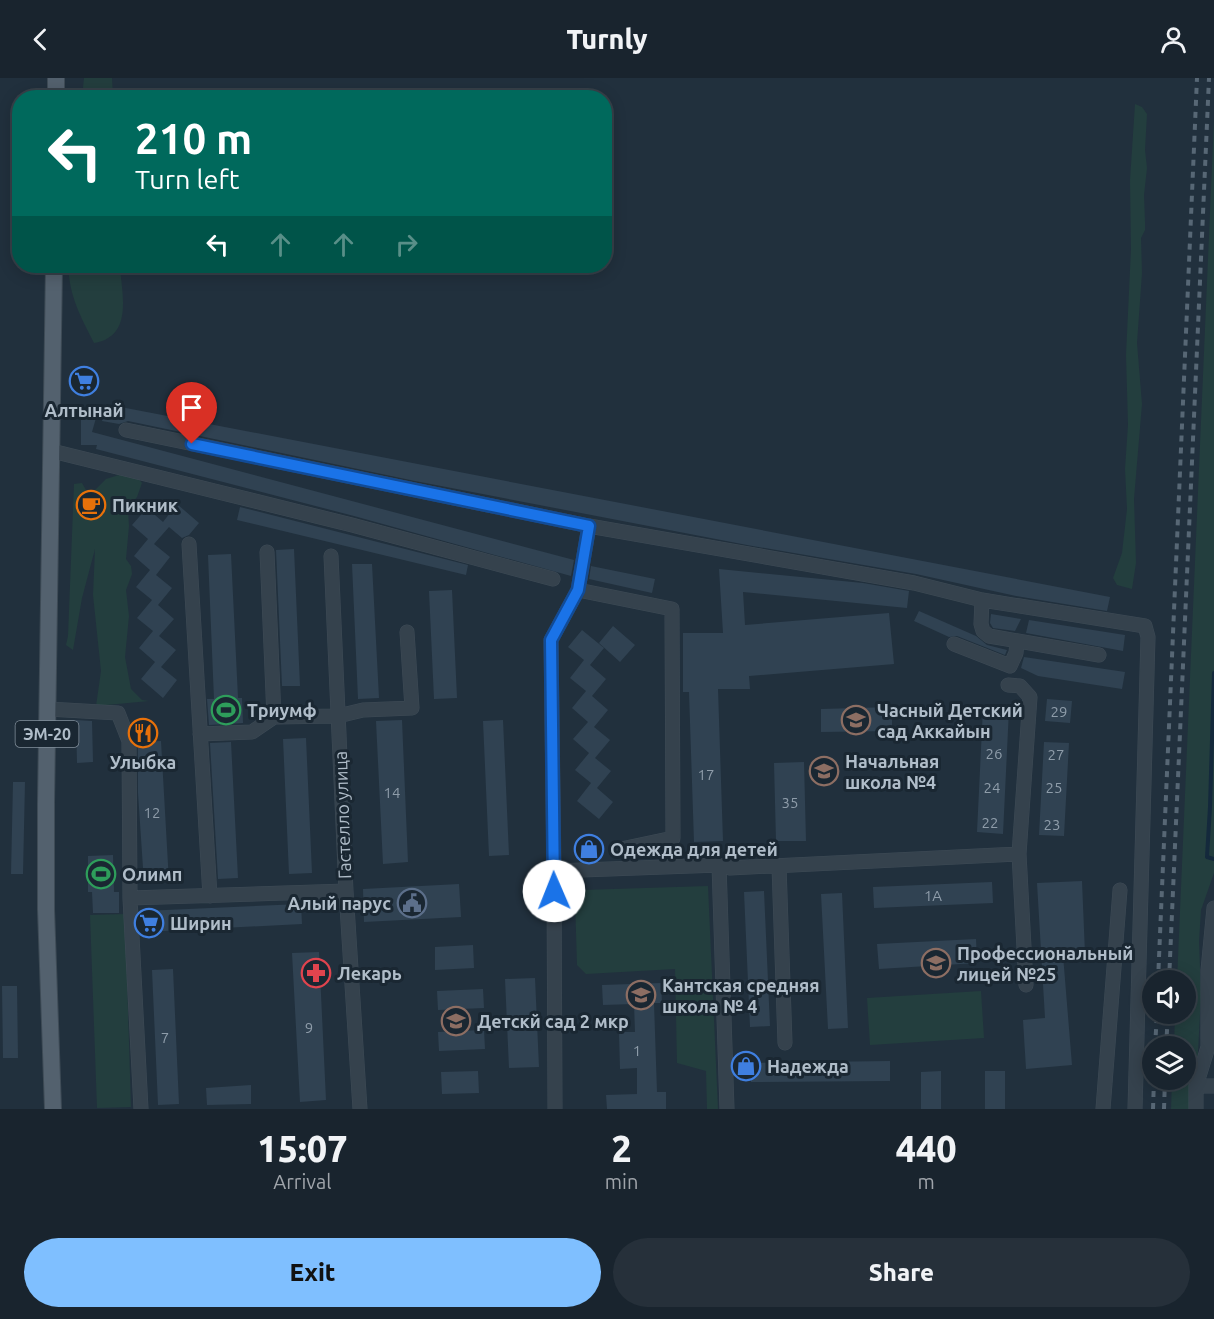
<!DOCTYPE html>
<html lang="en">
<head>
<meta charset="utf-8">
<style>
  body { margin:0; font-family:Ubuntu,sans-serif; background:#26303a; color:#f1f3f6; height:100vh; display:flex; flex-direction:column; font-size:22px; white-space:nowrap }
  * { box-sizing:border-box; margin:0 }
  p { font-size:20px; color:#9fa4aa }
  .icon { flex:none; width:33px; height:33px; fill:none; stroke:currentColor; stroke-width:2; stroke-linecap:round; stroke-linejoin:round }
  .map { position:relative; height:1031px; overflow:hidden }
  .panel { display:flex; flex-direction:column; background:#19242e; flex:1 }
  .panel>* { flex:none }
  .hud { position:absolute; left:12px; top:12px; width:600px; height:183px; border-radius:24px; box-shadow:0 3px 15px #0003,0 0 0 2px #37414a; background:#00695c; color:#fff; overflow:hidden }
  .buttons { position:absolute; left:1142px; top:892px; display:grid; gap:12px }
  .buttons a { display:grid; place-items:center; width:54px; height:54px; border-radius:50%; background:#19242e; box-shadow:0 3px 15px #0003,0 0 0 2px #37414a; font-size:30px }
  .pin { position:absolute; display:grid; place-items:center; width:51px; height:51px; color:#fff; margin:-62px -26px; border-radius:50% 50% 50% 0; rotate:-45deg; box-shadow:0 0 6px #0007 }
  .pin .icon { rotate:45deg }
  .me { position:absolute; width:66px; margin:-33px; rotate:359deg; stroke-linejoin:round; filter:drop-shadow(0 0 4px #0008) }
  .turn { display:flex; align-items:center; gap:21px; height:126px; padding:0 24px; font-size:27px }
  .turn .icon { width:78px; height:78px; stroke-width:2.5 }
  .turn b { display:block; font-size:42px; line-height:51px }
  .lanes { display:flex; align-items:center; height:57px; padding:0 24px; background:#0003; justify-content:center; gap:30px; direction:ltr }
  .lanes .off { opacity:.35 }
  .eta { display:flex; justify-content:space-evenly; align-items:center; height:102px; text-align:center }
  .eta b { font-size:36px; font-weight:800; line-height:42px }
  .action { display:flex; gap:12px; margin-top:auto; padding:12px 24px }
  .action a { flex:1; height:69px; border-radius:36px; background:#7fbfff; color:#111; font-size:24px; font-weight:800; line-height:69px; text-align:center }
  .action a+a { background:#26303a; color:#f1f3f6 }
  header { display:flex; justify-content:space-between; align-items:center; height:78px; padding:0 24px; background:#19242e; font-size:27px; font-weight:800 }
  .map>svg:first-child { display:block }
  .green { fill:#233e3e }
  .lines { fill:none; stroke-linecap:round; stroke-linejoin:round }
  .stream { stroke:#14293c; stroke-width:4 }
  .building { fill:#304252 }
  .minor-casing { stroke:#3e4b56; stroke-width:15 }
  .major-casing { stroke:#3e4b56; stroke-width:18 }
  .minor { stroke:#35424d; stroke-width:14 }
  .major { stroke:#53616e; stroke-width:16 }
  .rail { stroke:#576775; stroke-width:4; stroke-dasharray:6 6; stroke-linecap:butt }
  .route-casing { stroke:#114b97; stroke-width:15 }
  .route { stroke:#1a73e8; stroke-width:10 }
  .labels { text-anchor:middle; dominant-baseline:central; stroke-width:6; stroke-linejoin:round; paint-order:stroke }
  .number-label { font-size:15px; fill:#8f9daa }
  .shield { fill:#1a2732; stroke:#83909c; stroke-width:1.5 }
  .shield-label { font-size:16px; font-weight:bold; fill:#b0bdc9 }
  .poi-label { font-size:18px; font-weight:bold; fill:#b0bdc9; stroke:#1a2732; text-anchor:start }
  .street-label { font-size:18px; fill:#b0bdc9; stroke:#1a2732 }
</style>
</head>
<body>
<header><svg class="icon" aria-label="back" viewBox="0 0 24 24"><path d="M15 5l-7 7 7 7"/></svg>Turnly<svg class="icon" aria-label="person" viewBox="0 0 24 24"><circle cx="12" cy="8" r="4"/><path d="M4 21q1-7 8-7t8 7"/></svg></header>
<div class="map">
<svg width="1214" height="1031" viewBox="0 0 1214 1031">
  <rect width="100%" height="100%" fill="#21303d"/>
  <path class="green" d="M 84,0 L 112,0 L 113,19 L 82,19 Z
    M 1135,26 L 1142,29 L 1147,36 L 1145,72 L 1147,90 L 1144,117 L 1145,144 L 1145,152 L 1141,160 L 1142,195 L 1137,265 L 1142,326 L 1134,421 L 1136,485 L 1132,511 L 1117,507 L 1113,500 L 1122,475 L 1127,431 L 1125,391 L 1128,347 L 1126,277 L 1131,171 L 1130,102 Z
    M 1214,41 L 1214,795 L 1201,832 L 1199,863 L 1201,917 L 1195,1031 L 1171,1031 L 1172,1002 L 1185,1002 L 1185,969 L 1174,969 L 1175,936 L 1185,936 L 1185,903 L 1177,903 Z
    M 68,188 L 120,188 C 121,209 131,247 108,260 C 104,263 99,264 94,265 C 80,237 70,220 68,188 Z
    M 122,396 L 137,399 L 142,405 L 137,419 L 128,432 L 129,448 L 126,481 L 131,488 L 132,496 L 126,512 L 129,538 L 125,579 L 131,611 L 142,622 L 149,623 L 96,628 L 101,593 L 93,517 L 95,471 L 82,520 L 73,572 L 66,567 L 68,558 L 74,406 L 82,405 L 86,412 L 93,414 L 106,401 Z
    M 708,808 L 718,1031 L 707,1031 L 706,993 L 677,985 L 675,891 L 586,896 L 577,887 L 575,821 L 582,812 Z
    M 125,836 L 131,1029 L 97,1030 L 90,837 Z
    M 981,913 L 984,960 L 870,967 L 867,920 Z"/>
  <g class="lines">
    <path class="stream" d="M 1214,595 L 1210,729 L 1207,779 L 1214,781"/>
  </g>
  <path class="building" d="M 105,326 L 1110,519 L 1107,533 L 1016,518 L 916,496 L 747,467 L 415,403 L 128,343 L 119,346 L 102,343 Z
    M 81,340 L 96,340 L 92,354 L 574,482 L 571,498 L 354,438 L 96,371 L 97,367 L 81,367 Z
    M 177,426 L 199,445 L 189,457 L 182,460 L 169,449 L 154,466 L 170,479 L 156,497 L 172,510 L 158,527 L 174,541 L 159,558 L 176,572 L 161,589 L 177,602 L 163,620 L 141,601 L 155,584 L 139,570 L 153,553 L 137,540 L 152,522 L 136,509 L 150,492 L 134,478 L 148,461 L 132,447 L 147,430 L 163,444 Z
    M 240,429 L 468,487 L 466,497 L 237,442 Z
    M 294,471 L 300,608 L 282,608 L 276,472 Z
    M 231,476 L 238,620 L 242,620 L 243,645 L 209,647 L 207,621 L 214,621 L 208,477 Z
    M 352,486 L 372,486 L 379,620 L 358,621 Z
    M 591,488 L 655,501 L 652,515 L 589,501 Z
    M 719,491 L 863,505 L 909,513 L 907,530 L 743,514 L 745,547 L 889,535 L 894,586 L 749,598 L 750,611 L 718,611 L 723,763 L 694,764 L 689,614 L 683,614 L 683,555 L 723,555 Z
    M 452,512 L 457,620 L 434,621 L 429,513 Z
    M 919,533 L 976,558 L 987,567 L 1007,572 L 1005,577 L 957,558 L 949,559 L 914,543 Z
    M 991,536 L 1021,541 L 1015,553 L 993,550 L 990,545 Z
    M 1029,542 L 1125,557 L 1123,573 L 1026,555 Z
    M 613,548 L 635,567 L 620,584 L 599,565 Z
    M 582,552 L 604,570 L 590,587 L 606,601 L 592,618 L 608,632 L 594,649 L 610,662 L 595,680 L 611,693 L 597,710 L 613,724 L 599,741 L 577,723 L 591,705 L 575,692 L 589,675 L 573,661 L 588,644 L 572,630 L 586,613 L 570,600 L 584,582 L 568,569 Z
    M 1024,579 L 1125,594 L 1122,611 L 1038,598 L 1021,590 Z
    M 1047,621 L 1072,623 L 1070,645 L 1045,643 Z
    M 892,629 L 892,653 L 821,654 L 821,631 Z
    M 983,630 L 1009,631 L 1003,756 L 977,754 Z
    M 76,642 L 92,643 L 93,684 L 77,685 Z
    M 402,642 L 408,784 L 383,786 L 376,643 Z
    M 503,642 L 509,777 L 489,778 L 483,643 Z
    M 306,660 L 312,795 L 289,796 L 283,661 Z
    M 161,663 L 169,804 L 144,805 L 138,715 L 138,664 Z
    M 231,664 L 238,800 L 218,801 L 210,665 Z
    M 1044,664 L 1069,665 L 1064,758 L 1039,757 Z
    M 804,684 L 806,763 L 776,763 L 774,685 Z
    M 13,704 L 25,704 L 23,796 L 11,796 Z
    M 113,777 L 114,814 L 119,814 L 119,835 L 93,835 L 92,814 L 88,814 L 88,778 Z
    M 1082,803 L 1085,876 L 1063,877 L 1072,987 L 1026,991 L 1023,942 L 1045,940 L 1037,805 Z
    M 992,804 L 993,825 L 874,830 L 873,809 Z
    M 459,806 L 461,839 L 364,844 L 363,811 Z
    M 764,813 L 770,948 L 750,949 L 744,814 Z
    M 842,815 L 848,950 L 828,951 L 821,816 Z
    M 301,826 L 302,846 L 144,854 L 143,833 Z
    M 976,861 L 977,885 L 879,891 L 877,866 Z
    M 473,867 L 474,890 L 435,892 L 435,869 Z
    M 319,874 L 326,1022 L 300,1024 L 292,875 Z
    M 173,891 L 179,1026 L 158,1027 L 152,892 Z
    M 535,900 L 539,989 L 509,990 L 505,901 Z
    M 661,905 L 662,925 L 654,925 L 657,1014 L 666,1014 L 666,1031 L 607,1031 L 606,1017 L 637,1016 L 637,990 L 620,991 L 619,954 L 635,954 L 634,926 L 603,927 L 602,907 Z
    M 2,908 L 17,908 L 18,980 L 3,980 Z
    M 483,911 L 484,930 L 438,932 L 437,913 Z
    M 484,952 L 485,971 L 439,973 L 438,954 Z
    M 890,983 L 890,1003 L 751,1004 L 751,1002 L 741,1002 L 740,985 Z
    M 478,993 L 479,1015 L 442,1016 L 441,994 Z
    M 941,993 L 941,1031 L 921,1031 L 921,994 Z
    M 985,993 L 1005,993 L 1005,1031 L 985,1031 Z
    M 251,1007 L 251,1026 L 207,1027 L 206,1010 Z"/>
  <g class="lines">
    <g class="minor-casing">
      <path id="minor" d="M 126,352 L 589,448 L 914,505 L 982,522 L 1145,548 L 1148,559 L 1135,1031
        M 52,373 L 352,447 L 553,501
        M 589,448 L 578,512 L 551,562 L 554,793 L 719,787 L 730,790 L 1019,776
        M 189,466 L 210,818
        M 267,474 L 274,639 L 338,638 L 363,632 L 412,630 L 407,554
        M 331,478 L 346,813 L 360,1031
        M 578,512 L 672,531 L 673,760 L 621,771
        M 982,522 L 981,546 L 983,553 L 989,558 L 1099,577
        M 954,566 L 1010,588 L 1016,575 L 1017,563
        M 1008,607 L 1020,608 L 1030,619 L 1019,776 L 1026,907
        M 48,631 L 118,635 L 129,663 L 130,820 L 346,813
        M 200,656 L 252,654 L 274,639
        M 719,787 L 727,1031
        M 779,788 L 785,965
        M 554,793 L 555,1031
        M 130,820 L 141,1031
        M 1196,1008 L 1214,1008
        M 1103,1031 L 1120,812
        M 1196,1031 L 1196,1008 L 1208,969 L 1208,892 L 1214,830"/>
    </g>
    <g class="major-casing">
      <path id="major" d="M 56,20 L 56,0
        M 53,1031 L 46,831 L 46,725 L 54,188"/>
    </g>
    <use href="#minor" class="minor"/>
    <use href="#major" class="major"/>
    <path class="rail" d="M 1158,903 L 1197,0
      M 1169,903 L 1209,0
      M 1155,969 L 1157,936
      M 1166,969 L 1168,936
      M 1153,1031 L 1154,1002
      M 1164,1031 L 1165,1002"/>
  </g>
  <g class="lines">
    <g class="route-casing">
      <path id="route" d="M 192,366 L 589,448 L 578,512 L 551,562 L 554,813"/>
    </g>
    <use href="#route" class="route"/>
  </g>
  <defs>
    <g id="supermarket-ring" transform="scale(1.5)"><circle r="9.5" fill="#1a2732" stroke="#3f7fe0" stroke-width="1.5"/><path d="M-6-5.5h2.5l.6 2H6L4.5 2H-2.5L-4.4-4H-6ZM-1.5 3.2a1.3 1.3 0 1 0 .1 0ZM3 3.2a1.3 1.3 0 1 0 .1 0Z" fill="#3f7fe0"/></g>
    <g id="cafe-ring" transform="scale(1.5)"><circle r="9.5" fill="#1a2732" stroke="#e8710a" stroke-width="1.5"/><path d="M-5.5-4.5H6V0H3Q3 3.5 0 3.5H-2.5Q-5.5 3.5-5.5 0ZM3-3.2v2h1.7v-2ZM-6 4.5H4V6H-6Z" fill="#e8710a"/></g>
    <g id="stadium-ring" transform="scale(1.5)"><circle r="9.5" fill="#1a2732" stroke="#2e9e5b" stroke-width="1.5"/><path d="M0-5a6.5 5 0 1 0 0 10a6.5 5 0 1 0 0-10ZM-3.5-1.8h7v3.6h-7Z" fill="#2e9e5b"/></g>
    <g id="school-ring" transform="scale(1.5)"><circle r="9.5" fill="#1a2732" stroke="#8d6e63" stroke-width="1.5"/><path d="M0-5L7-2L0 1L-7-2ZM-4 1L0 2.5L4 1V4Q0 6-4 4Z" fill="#8d6e63"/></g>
    <g id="restaurant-ring" transform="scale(1.5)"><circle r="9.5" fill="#1a2732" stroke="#e8710a" stroke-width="1.5"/><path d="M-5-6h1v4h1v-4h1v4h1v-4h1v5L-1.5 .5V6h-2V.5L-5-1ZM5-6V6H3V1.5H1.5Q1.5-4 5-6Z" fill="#e8710a"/></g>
    <g id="shop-ring" transform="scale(1.5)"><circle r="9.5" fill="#1a2732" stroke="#3f7fe0" stroke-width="1.5"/><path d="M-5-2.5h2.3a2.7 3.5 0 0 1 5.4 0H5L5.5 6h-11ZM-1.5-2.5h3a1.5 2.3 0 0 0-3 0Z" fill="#3f7fe0"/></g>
    <g id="civic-ring" transform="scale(1.5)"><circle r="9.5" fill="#1a2732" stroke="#5c6f8a" stroke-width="1.5"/><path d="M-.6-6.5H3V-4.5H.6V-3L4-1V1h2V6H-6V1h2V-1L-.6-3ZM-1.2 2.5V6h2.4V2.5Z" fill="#5c6f8a"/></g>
    <g id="university-ring" transform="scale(1.5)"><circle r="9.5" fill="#1a2732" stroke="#8d6e63" stroke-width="1.5"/><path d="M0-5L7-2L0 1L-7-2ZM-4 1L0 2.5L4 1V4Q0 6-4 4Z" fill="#8d6e63"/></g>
    <g id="pharmacy-ring" transform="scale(1.5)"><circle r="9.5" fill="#1a2732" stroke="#e0444e" stroke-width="1.5"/><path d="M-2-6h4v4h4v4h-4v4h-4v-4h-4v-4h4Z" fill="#e0444e"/></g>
  </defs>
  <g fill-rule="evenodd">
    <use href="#supermarket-ring" x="84" y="303"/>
    <use href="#cafe-ring" x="91" y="427"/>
    <use href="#stadium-ring" x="226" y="632"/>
    <use href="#school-ring" x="856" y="642"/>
    <use href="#restaurant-ring" x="143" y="655"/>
    <use href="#school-ring" x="824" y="693"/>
    <use href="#shop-ring" x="589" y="771"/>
    <use href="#stadium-ring" x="101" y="796"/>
    <use href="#civic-ring" x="412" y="825"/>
    <use href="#supermarket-ring" x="149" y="845"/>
    <use href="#university-ring" x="936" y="885"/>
    <use href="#pharmacy-ring" x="316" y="895"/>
    <use href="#school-ring" x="641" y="917"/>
    <use href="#school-ring" x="456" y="943"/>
    <use href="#shop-ring" x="746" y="988"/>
  </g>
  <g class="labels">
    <g class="number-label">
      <text x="1059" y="633">29</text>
      <text x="994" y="675">26</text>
      <text x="1056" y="676">27</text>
      <text x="706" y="696">17</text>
      <text x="992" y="709">24</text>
      <text x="1054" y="709">25</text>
      <text x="392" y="714">14</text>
      <text x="790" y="724">35</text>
      <text x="152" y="734">12</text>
      <text x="990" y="744">22</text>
      <text x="1052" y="746">23</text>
      <text x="933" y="817">1А</text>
      <text x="309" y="949">9</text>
      <text x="165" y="959">7</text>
      <text x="637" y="972">1</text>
    </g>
    <rect class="shield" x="15.5" y="643" width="63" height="26" rx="4.5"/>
    <g class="shield-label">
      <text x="47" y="656">ЭМ-20</text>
    </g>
    <g class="poi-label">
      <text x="84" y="332" text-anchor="middle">Алтынай</text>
      <text x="112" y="427">Пикник</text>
      <text x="247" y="632">Триумф</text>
      <text x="877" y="632">Часный Детский<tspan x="877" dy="21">сад Аккайын</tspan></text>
      <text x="845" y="683">Начальная<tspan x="845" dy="21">школа №4</tspan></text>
      <text x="143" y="684" text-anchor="middle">Улыбка</text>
      <text x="610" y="771">Одежда для детей</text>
      <text x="122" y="796">Олимп</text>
      <text x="391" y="825" text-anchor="end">Алый парус</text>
      <text x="170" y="845">Ширин</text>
      <text x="957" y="875">Профессиональный<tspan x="957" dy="21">лицей №25</tspan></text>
      <text x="337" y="895">Лекарь</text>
      <text x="662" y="907">Кантская средняя<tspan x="662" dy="21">школа № 4</tspan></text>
      <text x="477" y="943">Детскй сад 2 мкр</text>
      <text x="767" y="988">Надежда</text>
    </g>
    <g class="street-label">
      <text transform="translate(342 737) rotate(-92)">Гастелло улица</text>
    </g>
  </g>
</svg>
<div class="buttons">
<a><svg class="icon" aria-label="sound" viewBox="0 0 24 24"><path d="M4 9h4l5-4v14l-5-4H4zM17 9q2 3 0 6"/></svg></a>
<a><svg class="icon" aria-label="layers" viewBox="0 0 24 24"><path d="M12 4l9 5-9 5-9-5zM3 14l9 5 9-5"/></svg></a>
</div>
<div class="pin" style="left:192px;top:366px;background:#d93025"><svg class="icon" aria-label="arrive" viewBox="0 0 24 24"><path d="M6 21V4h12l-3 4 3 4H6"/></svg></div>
<svg class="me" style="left:554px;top:813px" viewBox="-20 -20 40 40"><circle r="19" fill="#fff"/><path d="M0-13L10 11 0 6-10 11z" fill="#1a73e8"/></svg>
<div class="hud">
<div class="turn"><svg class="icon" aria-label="left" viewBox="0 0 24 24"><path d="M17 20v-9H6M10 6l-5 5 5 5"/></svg><div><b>210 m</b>Turn left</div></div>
<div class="lanes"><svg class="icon" aria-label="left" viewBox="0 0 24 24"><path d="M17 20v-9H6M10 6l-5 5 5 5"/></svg><svg class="icon off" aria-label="ahead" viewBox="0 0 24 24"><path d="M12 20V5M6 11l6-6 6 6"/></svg><svg class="icon off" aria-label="ahead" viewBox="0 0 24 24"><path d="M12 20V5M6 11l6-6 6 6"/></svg><svg class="icon off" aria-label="right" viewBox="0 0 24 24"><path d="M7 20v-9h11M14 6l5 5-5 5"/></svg></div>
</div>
</div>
<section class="panel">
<div class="eta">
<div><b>15:07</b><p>Arrival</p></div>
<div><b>2</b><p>min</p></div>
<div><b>440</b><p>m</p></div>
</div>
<div class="action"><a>Exit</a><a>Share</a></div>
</section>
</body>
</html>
